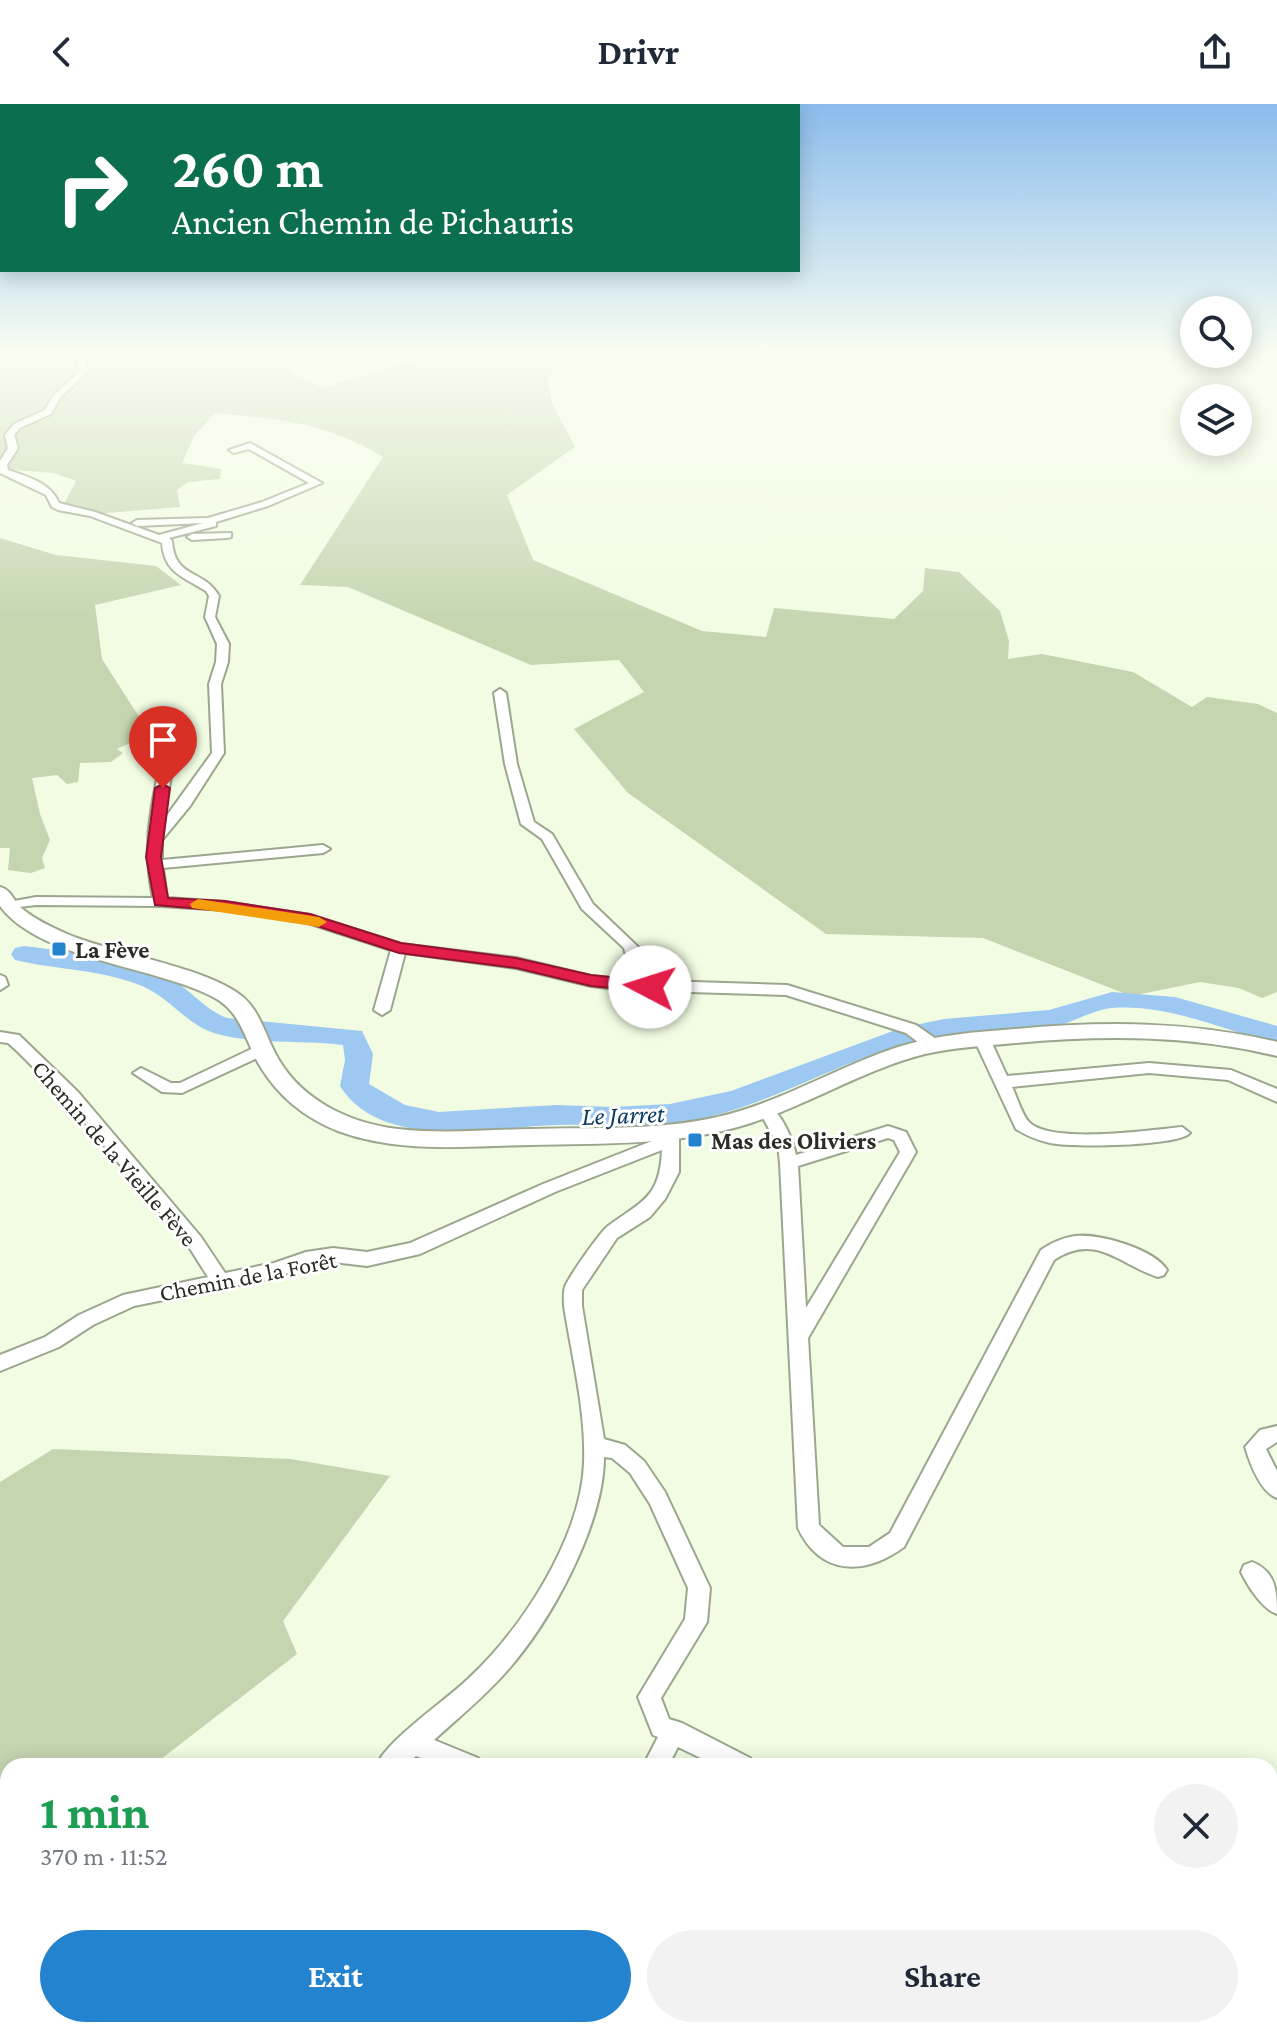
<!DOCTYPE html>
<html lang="en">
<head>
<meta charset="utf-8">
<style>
  body { margin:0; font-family:"Crimson Pro",serif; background:#f2f2f3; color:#1f2937; height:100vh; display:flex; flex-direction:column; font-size:30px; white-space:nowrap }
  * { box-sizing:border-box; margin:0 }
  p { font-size:26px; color:#747a83 }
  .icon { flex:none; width:44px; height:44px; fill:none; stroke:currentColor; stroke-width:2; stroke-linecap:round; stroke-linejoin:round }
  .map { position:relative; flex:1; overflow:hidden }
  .side { position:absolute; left:0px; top:1654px; width:1278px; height:280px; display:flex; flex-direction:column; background:#fff; border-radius:24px 24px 0 0; box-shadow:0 4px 20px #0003 }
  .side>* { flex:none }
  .top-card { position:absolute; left:0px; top:0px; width:800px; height:168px; box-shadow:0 4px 20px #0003; background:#0b6e4f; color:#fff; overflow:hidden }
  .tools { position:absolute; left:1180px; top:192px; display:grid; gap:16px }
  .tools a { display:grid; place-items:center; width:72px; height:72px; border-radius:50%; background:#fff; box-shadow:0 4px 20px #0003; font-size:40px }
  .pin { position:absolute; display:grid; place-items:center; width:68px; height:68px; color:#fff; margin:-82px -34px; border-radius:50% 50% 50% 0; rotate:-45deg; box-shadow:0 0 8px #0007 }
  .pin .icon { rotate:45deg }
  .me { position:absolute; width:88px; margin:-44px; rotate:275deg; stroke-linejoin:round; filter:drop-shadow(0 0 6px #0008) }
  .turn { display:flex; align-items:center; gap:28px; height:168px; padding:0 40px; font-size:36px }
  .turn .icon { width:104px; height:104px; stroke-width:2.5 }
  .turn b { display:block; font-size:56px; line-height:68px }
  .round { display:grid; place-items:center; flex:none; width:84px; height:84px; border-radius:42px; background:#f2f2f3 }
  .overview { display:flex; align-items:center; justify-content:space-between; height:136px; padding:0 40px }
  h1 { font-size:48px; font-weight:700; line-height:60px; color:#1e9e55 }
  .action { display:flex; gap:16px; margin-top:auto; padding:16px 40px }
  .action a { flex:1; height:92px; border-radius:48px; background:#2383cf; color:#fff; font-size:32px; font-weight:700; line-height:92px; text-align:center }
  .action a+a { background:#f2f2f3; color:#1f2937 }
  header { display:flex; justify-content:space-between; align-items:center; height:104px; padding:0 40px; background:#fff; font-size:36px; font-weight:700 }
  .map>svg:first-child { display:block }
  .green { fill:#c5d5b0 }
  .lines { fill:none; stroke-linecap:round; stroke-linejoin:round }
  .river { fill:#9dc8f1; fill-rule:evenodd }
  .minor-casing { stroke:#9ba68e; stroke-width:4 }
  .secondary-casing { stroke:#9ba68e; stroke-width:4 }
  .minor { fill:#fff; fill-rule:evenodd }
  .secondary { fill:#fff; fill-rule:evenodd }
  .route { fill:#e11d48; stroke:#92132f; stroke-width:2 }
  .slow { fill:#f59e0b }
  .poi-dot { fill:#2383cf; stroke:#fff; stroke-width:3 }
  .labels { text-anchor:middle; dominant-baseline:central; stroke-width:6; stroke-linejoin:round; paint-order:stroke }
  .poi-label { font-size:24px; font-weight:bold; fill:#292d24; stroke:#fff; text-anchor:start }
  .street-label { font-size:24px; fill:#292d24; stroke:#fff }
  .water-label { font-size:26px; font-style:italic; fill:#07395f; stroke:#fff }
</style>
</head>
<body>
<header><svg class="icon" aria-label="back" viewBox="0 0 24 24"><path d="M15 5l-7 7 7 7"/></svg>Drivr<svg class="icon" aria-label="share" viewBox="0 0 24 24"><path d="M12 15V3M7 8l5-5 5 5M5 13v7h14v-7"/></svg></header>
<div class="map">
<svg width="1277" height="1934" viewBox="0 0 1277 1934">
  <rect width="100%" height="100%" fill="#f1fce3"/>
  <path class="green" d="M 0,251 L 303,251 L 289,268 L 324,284 L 386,264 L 443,251 L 591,251 L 584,255 L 589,261 L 557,262 L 548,275 L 552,299 L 575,343 L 507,391 L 533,456 L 702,527 L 766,533 L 774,504 L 894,515 L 923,487 L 925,464 L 959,468 L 1000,507 L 1009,537 L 1008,555 L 1042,550 L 1133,568 L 1192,603 L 1207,593 L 1258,600 L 1277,609 L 1277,888 L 1262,894 L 1239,884 L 1200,878 L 1131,892 L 983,834 L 826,830 L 628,689 L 574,625 L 644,588 L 619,556 L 531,561 L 348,483 L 300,481 L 383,353 C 326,318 280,315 215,309 L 194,332 L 182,359 L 221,365 L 220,375 L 188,378 L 177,386 L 180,403 L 94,410 L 64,400 L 76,377 L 54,369 L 0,365 Z
    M 0,434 L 56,451 L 156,462 L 181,481 L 95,501 L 102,555 L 150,630 L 117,645 L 123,649 L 111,658 L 80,659 L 78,678 L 67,680 L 57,671 L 32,674 L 40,710 L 50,736 L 42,754 L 45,764 L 31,769 L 8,766 L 10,744 L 0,744 Z
    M 53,1345 L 291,1355 L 390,1372 L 283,1517 L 297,1550 L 152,1662 L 8,1662 L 8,1819 L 0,1824 L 0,1378 Z"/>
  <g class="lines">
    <path class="river" d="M 24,842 C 71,848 121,852 165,872 C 189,883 203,905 227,914 L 362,927 L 373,950 L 369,980 L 405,1001 L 439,1008 L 556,1001 L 612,1003 L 670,1000 L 731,987 L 901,924 L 944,915 L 1049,906 L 1112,888 L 1175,893 L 1277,922 L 1277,940 C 1224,926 1169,900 1112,904 C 1091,906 1071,920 1049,924 C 1003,932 956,928 911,939 C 842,956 781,995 712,1012 C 660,1025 609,1020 556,1021 C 493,1023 381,1048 340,982 L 345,956 L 343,941 C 300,936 256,941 214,929 C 186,920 169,893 142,882 C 101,865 57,866 15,856 L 11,850 L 15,844 Z"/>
    <g class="minor-casing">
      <path id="minor" d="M 81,252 L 85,254 L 88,267 L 60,294 L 51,310 L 20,324 L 14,331 L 18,344 L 7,361 L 8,366 C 28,373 51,379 59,399 L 95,408 L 159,431 L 203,419 L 137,422 L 132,419 L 137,416 L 208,414 L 262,398 L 309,379 L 249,345 L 234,349 L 229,346 L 250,339 L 322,379 L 268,402 L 216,418 L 216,422 L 169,434 L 172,437 C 175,476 203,464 219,492 L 215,513 L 229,540 L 228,558 L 221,580 L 224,649 L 190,702 L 162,736 L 162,756 L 323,741 L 330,745 L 323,749 L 163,764 L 167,794 L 225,798 L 310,811 L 401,840 L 516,854 L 591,872 L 618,875 L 626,852 L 624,844 L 582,805 L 542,735 L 521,720 L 505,660 L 494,589 L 500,585 L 506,589 L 517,660 L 534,718 L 552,730 L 593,800 L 638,843 L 640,852 L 632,876 L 787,881 L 916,921 L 939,937 L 941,941 L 939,945 L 927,945 L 906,929 L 786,891 L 623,886 L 591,882 L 516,864 L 405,849 L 390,906 L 382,911 L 374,906 L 391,846 L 308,819 L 225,806 L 161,802 L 36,801 L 3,805 L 1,802 L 3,799 L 36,793 L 153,794 C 147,765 146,737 151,708 C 155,679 164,657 157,628 L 163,624 L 167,625 L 174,656 L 163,717 L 212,649 L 209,580 L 216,558 L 217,540 L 205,513 L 209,492 L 206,487 C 183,473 164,468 162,439 L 90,412 L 58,406 L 52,403 L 46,391 L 0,369 L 0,357 L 8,344 L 5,331 L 14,320 L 45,306 L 54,291 L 80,267 L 77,254 Z
        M 231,429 L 231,433 L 227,434 L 192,436 L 187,433 L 192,430 Z
        M 0,871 L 5,873 L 8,881 L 0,886 Z
        M 0,928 L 19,931 L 78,988 L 201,1133 L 225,1169 L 274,1159 L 306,1148 L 333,1144 L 367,1148 L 410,1139 L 543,1080 L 662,1033 L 664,1025 L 676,1025 L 679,1036 L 679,1068 L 665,1095 L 650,1113 L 617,1134 L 582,1186 L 582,1202 L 604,1335 L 625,1341 L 644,1357 L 665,1388 L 710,1484 L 707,1518 L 661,1594 L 669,1615 L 682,1619 L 750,1654 L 754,1662 L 717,1662 L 678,1643 L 668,1662 L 643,1662 L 658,1633 L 653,1631 L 638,1593 L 685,1515 L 688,1484 L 650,1400 L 630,1369 L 612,1354 L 604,1353 C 604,1420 551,1518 506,1568 C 484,1593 458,1614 434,1636 L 478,1654 L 482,1662 L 441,1662 L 416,1652 L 405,1662 L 376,1662 C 387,1636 445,1597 468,1575 C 522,1525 581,1434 584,1359 C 586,1306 572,1254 564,1202 C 564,1196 563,1189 565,1183 C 568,1174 600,1128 608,1122 C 642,1097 660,1094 662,1046 L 555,1088 L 420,1150 L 367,1162 L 333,1158 L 308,1162 L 276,1173 L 134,1202 L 93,1221 L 59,1243 L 0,1267 L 0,1251 L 45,1233 L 79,1211 L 123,1191 L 208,1173 L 189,1143 L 66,996 L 17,947 L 8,939 L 0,938 Z
        M 982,930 L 990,935 L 1007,972 L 1149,959 L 1231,966 L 1277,985 L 1277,998 L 1228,976 L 1149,969 L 1012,983 C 1017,993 1021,1008 1028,1017 C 1048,1041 1151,1026 1182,1023 L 1190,1029 C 1179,1042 1071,1044 1050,1039 C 1037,1036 1027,1032 1016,1025 L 974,935 Z
        M 262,940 L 268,941 L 270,945 L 268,949 L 182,989 L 162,988 L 133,969 L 141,964 L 171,979 L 180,979 Z
        M 767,1001 C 781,1007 793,1036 796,1051 L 888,1022 L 906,1028 L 916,1048 L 808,1234 L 819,1421 L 843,1443 L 869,1443 L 890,1429 L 1041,1146 C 1051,1139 1062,1134 1075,1132 C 1099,1129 1154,1145 1167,1166 L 1164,1171 L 1158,1173 C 1120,1161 1096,1128 1054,1156 L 904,1443 C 866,1471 821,1473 798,1424 L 780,1059 L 778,1041 L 759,1007 ZM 888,1034 L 894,1036 L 900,1048 L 806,1204 L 798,1062 Z
        M 1277,1322 L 1277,1338 L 1266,1345 L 1277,1367 L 1277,1394 C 1260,1388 1250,1359 1245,1343 L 1260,1326 Z
        M 1252,1458 C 1276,1467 1277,1488 1277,1510 C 1262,1505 1248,1482 1241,1468 L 1244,1461 Z
        M 1277,1850 L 1277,1881 L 1270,1884 L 1270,1853 Z
        M 122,1926 L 153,1926 L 150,1934 L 119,1934 Z
        M 198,1926 L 226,1926 L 229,1934 L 201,1934 Z
        M 683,1926 L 710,1926 L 713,1934 L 686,1934 Z
        M 1210,1926 L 1237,1926 L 1234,1934 L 1207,1934 Z"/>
    </g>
    <g class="secondary-casing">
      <path id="secondary" d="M 0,783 C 11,786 12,794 19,802 C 32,814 51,823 67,830 C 114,850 207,863 243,893 C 259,907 265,929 274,947 C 297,994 347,1019 398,1025 C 441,1030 486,1026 530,1025 C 592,1023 656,1027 717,1013 C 780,999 837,963 898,943 C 936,931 975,928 1015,925 C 1105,917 1189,917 1277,938 L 1277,952 C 1189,931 1105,931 1015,939 C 985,942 955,943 925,950 C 865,965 810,1000 751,1019 C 680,1042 605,1039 531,1041 C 466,1042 400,1050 338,1027 C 305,1014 278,992 260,962 C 245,937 242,909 215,894 C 156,862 40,856 0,802 Z"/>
    </g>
    <use href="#minor" class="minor"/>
    <use href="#secondary" class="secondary"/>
  </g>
  <linearGradient id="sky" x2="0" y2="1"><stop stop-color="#8abcec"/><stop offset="0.48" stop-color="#f9fef2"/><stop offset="1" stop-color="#f9fef2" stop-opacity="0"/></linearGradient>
  <rect width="1277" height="522" fill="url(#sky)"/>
  <path class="route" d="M 163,680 L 170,684 L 161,753 L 168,794 L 225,797 L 310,810 L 401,839 L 516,854 L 591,871 L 650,877 L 658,883 L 650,888 L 591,882 L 516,864 L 399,849 L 308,819 L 225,807 L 155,801 L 146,753 L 155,684 Z"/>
  <path class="slow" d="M 198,795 L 319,813 L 327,818 L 319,823 L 192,804 L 190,800 Z"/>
  <g class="poi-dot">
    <rect x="51" y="837" width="16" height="16" rx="4"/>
    <rect x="687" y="1028" width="16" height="16" rx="4"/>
  </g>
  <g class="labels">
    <g class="poi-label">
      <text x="75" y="845">La Fève</text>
      <text x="711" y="1036">Mas des Oliviers</text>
    </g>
    <g class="street-label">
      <text transform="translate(115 1049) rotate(49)">Chemin de la Vieille Fève</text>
      <text transform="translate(248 1172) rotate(-11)">Chemin de la Forêt</text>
    </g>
    <g class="water-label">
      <text transform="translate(623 1011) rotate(-2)">Le Jarret</text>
    </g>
  </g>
</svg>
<div class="tools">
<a><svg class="icon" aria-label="search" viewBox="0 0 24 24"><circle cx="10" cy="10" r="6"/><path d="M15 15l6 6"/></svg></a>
<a><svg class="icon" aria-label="layers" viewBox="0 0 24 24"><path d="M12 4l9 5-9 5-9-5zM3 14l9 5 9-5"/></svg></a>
</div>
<div class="pin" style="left:163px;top:684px;background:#d93025"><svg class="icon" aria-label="arrive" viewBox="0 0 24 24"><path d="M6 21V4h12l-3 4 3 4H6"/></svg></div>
<svg class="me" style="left:650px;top:883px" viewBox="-20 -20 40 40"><circle r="19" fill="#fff"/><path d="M0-13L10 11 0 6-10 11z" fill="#e11d48"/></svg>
<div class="top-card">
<div class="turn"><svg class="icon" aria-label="right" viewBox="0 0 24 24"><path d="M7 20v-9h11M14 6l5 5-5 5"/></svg><div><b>260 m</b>Ancien Chemin de Pichauris</div></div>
</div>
<section class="side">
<div class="overview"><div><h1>1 min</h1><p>370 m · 11:52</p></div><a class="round"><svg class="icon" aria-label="close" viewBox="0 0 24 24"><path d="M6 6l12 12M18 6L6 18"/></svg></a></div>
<div class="action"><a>Exit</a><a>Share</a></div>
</section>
</div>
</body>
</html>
